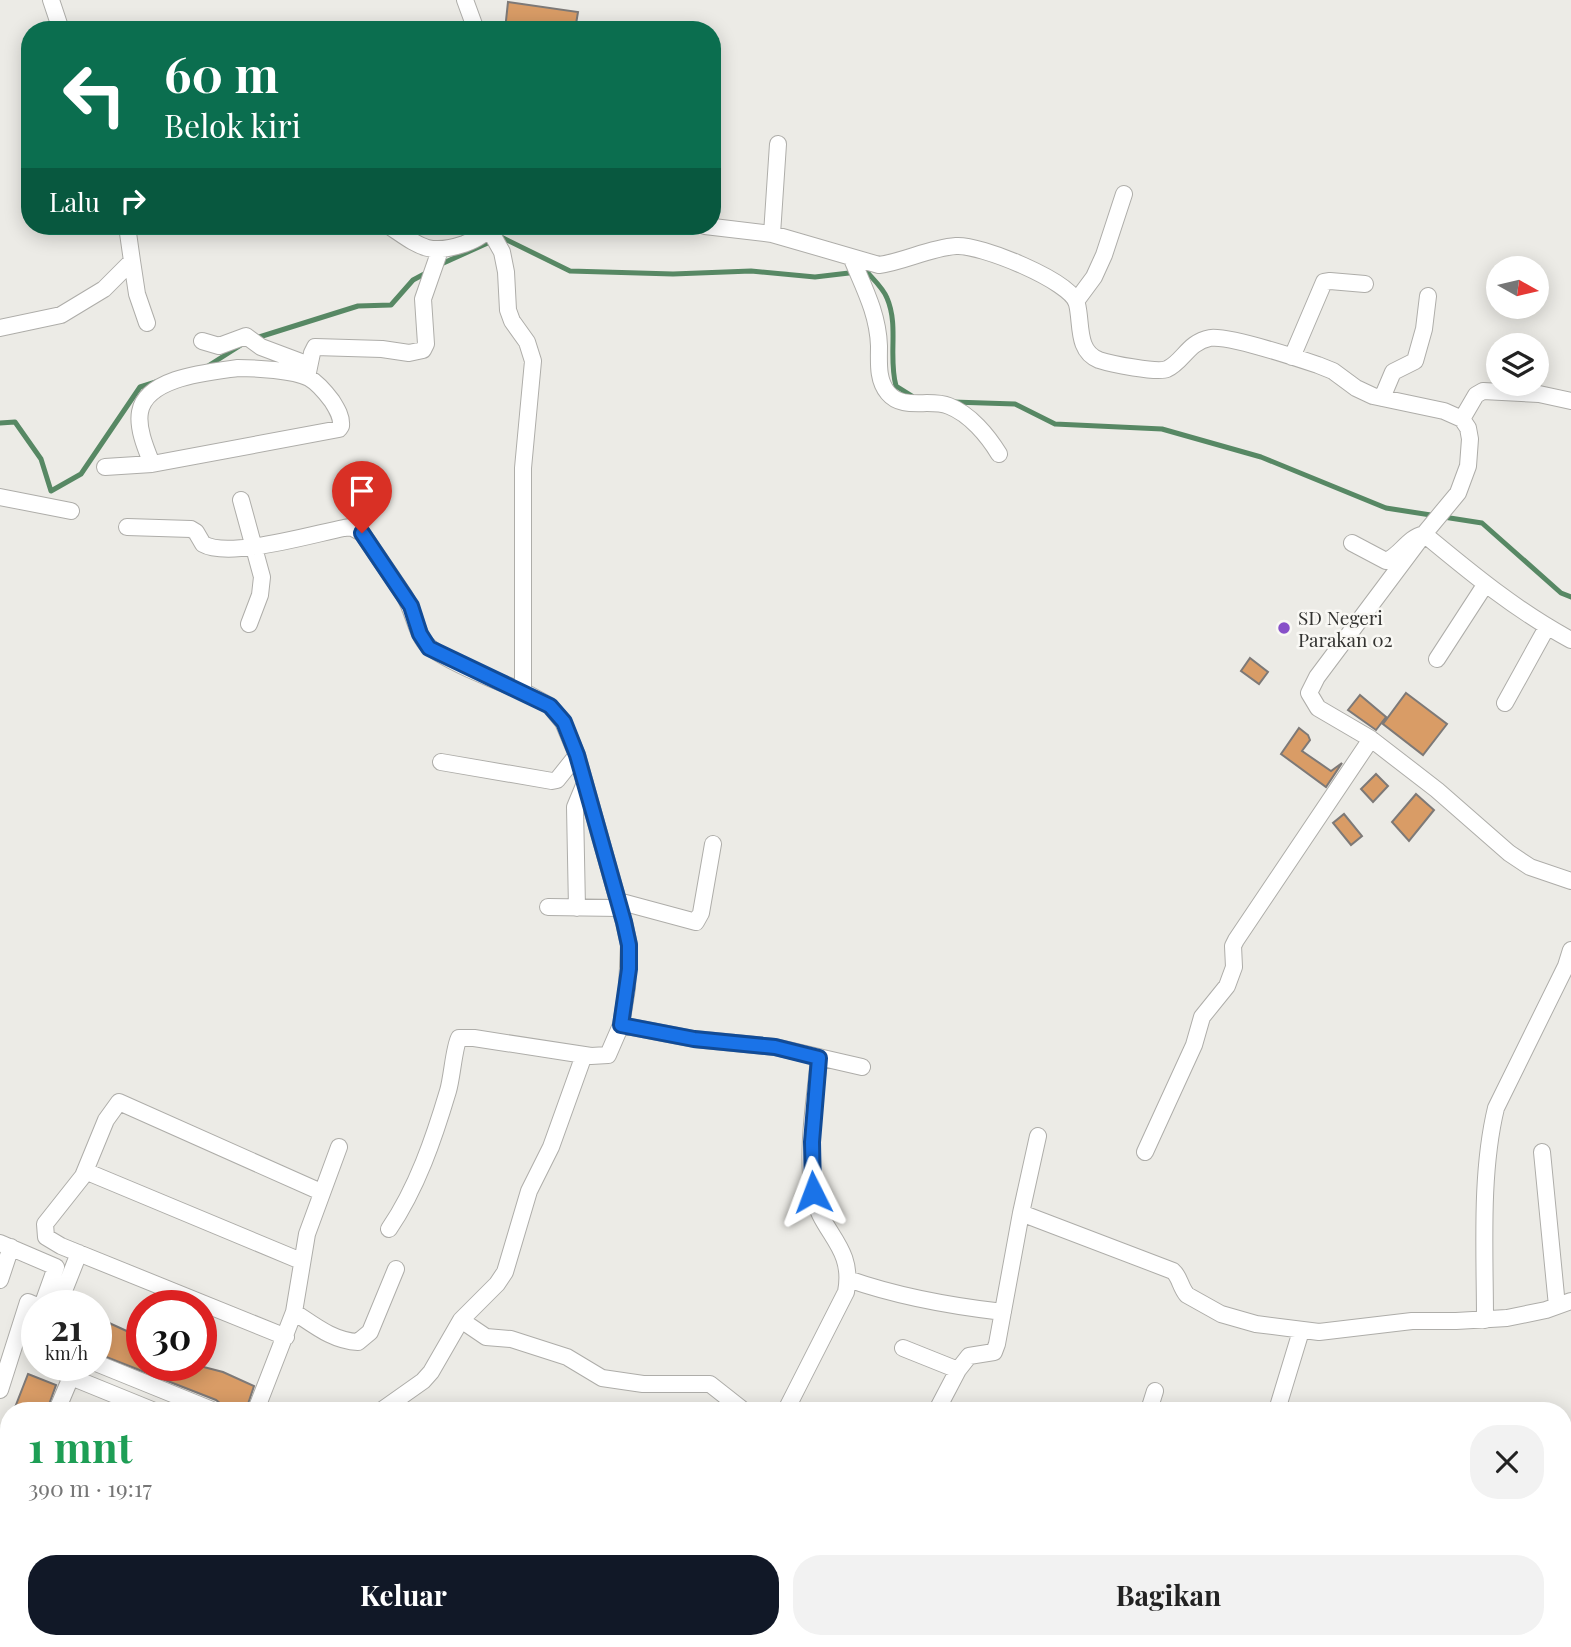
<!DOCTYPE html>
<html lang="id">
<head>
<meta charset="utf-8">
<style>
  body { margin:0; font-family:"Playfair Display",serif; background:#f2f2f2; color:#222; height:100vh; display:flex; flex-direction:column; font-size:26px; white-space:nowrap }
  * { box-sizing:border-box; margin:0 }
  p { font-size:23px; color:#767676 }
  .icon { flex:none; width:38px; height:38px; fill:none; stroke:currentColor; stroke-width:2; stroke-linecap:round; stroke-linejoin:round }
  .map { position:relative; flex:1; overflow:hidden }
  .side { position:absolute; left:0px; top:1402px; width:1572px; height:247px; display:flex; flex-direction:column; background:#fff; border-radius:28px 28px 0 0; box-shadow:0 4px 18px #0003 }
  .side>* { flex:none }
  .hud { position:absolute; left:21px; top:21px; width:700px; height:214px; border-radius:28px; box-shadow:0 4px 18px #0003; background:#0b6e4f; color:#fff; overflow:hidden }
  .needle { width:46px; rotate:98deg }
  .tools { position:absolute; left:1486px; top:256px; display:grid; gap:14px }
  .tools a { display:grid; place-items:center; width:63px; height:63px; border-radius:50%; background:#fff; box-shadow:0 4px 18px #0003; font-size:35px }
  .speed { position:absolute; left:21px; top:1290px; display:flex; gap:14px; font-size:35px; font-weight:700; text-align:center }
  .speed>* { display:grid; place-content:center; width:91px; height:91px; border-radius:50%; background:#fff; box-shadow:0 4px 18px #0003; line-height:1 }
  .speed small { font-size:18px; font-weight:400 }
  .speed .limit { border:10px solid #d22; background:#fff; color:#111 }
  .pin { position:absolute; display:grid; place-items:center; width:60px; height:60px; color:#fff; margin:-72px -30px; border-radius:50% 50% 50% 0; rotate:-45deg; box-shadow:0 0 7px #0007 }
  .pin .icon { rotate:45deg }
  .me { position:absolute; width:77px; margin:-38px; rotate:357deg; stroke-linejoin:round; filter:drop-shadow(0 0 5px #0008) }
  .turn { display:flex; align-items:center; gap:24px; height:147px; padding:0 28px; font-size:32px }
  .turn .icon { width:91px; height:91px; stroke-width:2.5 }
  .turn b { display:block; font-size:49px; line-height:60px }
  .then { display:flex; align-items:center; height:66px; padding:0 28px; background:#0003; gap:14px; font-size:26px }
  .round { display:grid; place-items:center; flex:none; width:74px; height:74px; border-radius:28px; background:#f2f2f2 }
  .headline { display:flex; align-items:center; justify-content:space-between; height:119px; padding:0 28px }
  h1 { font-size:42px; font-weight:700; line-height:52px; color:#1e9e55 }
  .action { display:flex; gap:14px; margin-top:auto; padding:14px 28px }
  .action a { flex:1; height:80px; border-radius:28px; background:#111827; color:#fff; font-size:28px; font-weight:700; line-height:80px; text-align:center }
  .action a+a { background:#f2f2f2; color:#222 }
  .map>svg:first-child { display:block }
  .lines { fill:none; stroke-linecap:round; stroke-linejoin:round }
  .stream { stroke:#578864; stroke-width:5 }
  .building { fill:#d99c66; stroke:#7d7977; stroke-width:2 }
  .street-casing { stroke:#aeada9; stroke-width:18 }
  .street { stroke:#fff; stroke-width:16 }
  .route-casing { stroke:#114b97; stroke-width:18 }
  .route { stroke:#1a73e8; stroke-width:12 }
  .poi-dot { fill:#8750c8; stroke:#f9f8f4; stroke-width:2.5 }
  .labels { text-anchor:middle; dominant-baseline:central; stroke-width:5; stroke-linejoin:round; paint-order:stroke }
  .poi-label { font-size:19px; fill:#333331; stroke:#f9f8f4; text-anchor:start }
</style>
</head>
<body>
<div class="map">
<svg width="1571" height="1647" viewBox="0 0 1571 1647">
  <rect width="100%" height="100%" fill="#ecebe6"/>
  <g class="lines">
    <path class="stream" d="M 439,265 L 501,237 L 570,271 L 673,274 L 751,271 L 815,277 L 866,271 C 873,279 883,288 887,298 C 899,326 888,357 896,386 L 912,396
      M 256,338 L 358,306 L 391,305 L 413,280 L 428,272
      M 208,366 L 241,345
      M 953,402 L 1015,404 L 1055,424 L 1162,429 L 1261,457 L 1386,508 L 1482,523 L 1561,593 L 1571,597
      M 0,423 L 15,422 L 41,459 L 51,491 L 81,474 L 140,387 L 159,381"/>
  </g>
  <path class="building" d="M 508,2 L 578,12 L 575,30 L 505,30 Z
    M 1250,658 L 1268,672 L 1259,684 L 1241,671 Z
    M 1406,693 L 1447,724 L 1423,755 L 1383,724 Z
    M 1360,695 L 1386,717 L 1376,730 L 1348,710 Z
    M 1299,728 L 1308,735 L 1310,740 L 1302,751 L 1331,771 L 1342,763 L 1326,787 L 1281,754 Z
    M 1376,774 L 1388,786 L 1373,802 L 1361,789 Z
    M 1416,794 L 1434,810 L 1409,841 L 1392,822 Z
    M 1344,814 L 1362,836 L 1351,845 L 1333,823 Z
    M 96,1317 L 142,1338 L 142,1365 L 196,1365 L 223,1372 L 254,1386 L 246,1410 L 222,1410 L 221,1404 L 216,1400 L 96,1353 Z
    M 28,1374 L 56,1385 L 47,1410 L 14,1410 Z"/>
  <g class="lines">
    <g class="street-casing">
      <path id="street" d="M 51,0 L 61,30
        M 465,0 L 476,30
        M 389,226 C 419,246 428,256 464,244 C 475,240 485,235 491,226
        M 705,226 L 772,234 L 879,265 C 906,261 929,248 956,246 C 979,244 1072,281 1077,304 C 1082,323 1076,351 1099,360 C 1111,364 1157,373 1167,369 C 1183,362 1188,342 1210,338 C 1228,335 1297,358 1318,365 L 1333,371 L 1356,388 L 1373,396 L 1444,411 L 1462,419 L 1468,428 L 1470,439 L 1468,466 L 1458,493 L 1424,534 L 1317,677 L 1309,693 L 1318,708 L 1371,739 L 1437,790 L 1509,853 L 1530,867 L 1571,881
        M 772,234 L 778,144
        M 852,259 C 864,288 878,314 879,346 C 879,362 877,380 888,393 C 903,411 929,398 949,406 C 970,414 988,436 999,454
        M 132,261 L 137,294 L 147,323
        M 1077,300 L 1094,277 L 1104,255 L 1124,194
        M 0,328 L 61,315 L 104,289 L 132,261 L 127,226
        M 202,341 L 219,346 L 246,336 L 261,347 L 309,365
        M 1292,357 L 1324,282 L 1330,281 L 1365,284
        M 238,368 C 255,368 294,370 309,378 C 318,383 326,393 332,401 C 337,409 342,417 341,426 L 339,429 L 152,464 C 146,449 137,428 140,412 C 146,377 210,372 238,368 Z
        M 307,377 L 312,353 L 315,347 L 382,349 L 409,353 L 423,350 L 426,344 L 423,299 L 440,250
        M 1382,398 L 1393,372 L 1415,361 L 1424,329 L 1428,296
        M 1462,419 L 1476,395 L 1483,391 L 1539,394 L 1571,401
        M 105,467 L 152,464
        M 0,497 L 71,511
        M 241,500 L 262,577 L 260,595 L 249,624
        M 127,527 L 191,529 L 196,532 L 203,544 C 229,559 313,534 344,528 L 351,527 L 362,533 L 404,595 C 413,610 415,628 424,641 C 434,657 503,684 523,691
        M 1352,543 L 1386,561 C 1401,555 1407,538 1424,534 C 1471,573 1517,611 1571,640
        M 1437,659 L 1485,585
        M 1505,703 L 1547,627
        M 441,762 L 552,781 L 557,780 L 577,755
        M 618,901 L 696,922 L 701,913 L 713,844
        M 548,907 L 620,908
        M 577,908 L 575,807 L 585,783
        M 621,1025 L 694,1039 L 775,1047 L 862,1067
        M 1145,1152 L 1194,1045 L 1202,1017 L 1227,986 L 1234,967 L 1233,946 L 1236,940 L 1371,739
        M 1542,1152 L 1557,1306
        M 85,1171 L 301,1261
        M 1021,1213 L 1038,1136
        M 389,1229 C 417,1188 434,1138 448,1091 C 452,1078 454,1047 459,1038 L 474,1038 L 591,1056 L 608,1055 L 621,1025 L 627,988 L 629,945 L 624,922 L 577,755 L 563,722 L 550,706 L 523,691 L 523,468 L 533,361 L 527,342 L 512,321 L 508,310 L 506,272 L 502,252 L 493,236 L 487,231
        M 0,1243 L 56,1267 L 42,1306
        M 848,1279 C 899,1297 950,1306 1003,1312
        M 0,1280 L 11,1247
        M 58,1306 L 79,1253
        M 294,1312 C 314,1325 333,1341 358,1342 L 370,1332 L 396,1269
        M 461,1320 L 486,1337 L 511,1339 L 567,1357 L 602,1378 L 643,1384 L 710,1384 L 743,1410
        M 1485,1320 C 1485,1252 1480,1174 1496,1108 L 1566,966 L 1571,950
        M 286,1337 L 61,1246 L 46,1237 L 45,1224 L 83,1176 L 106,1120 L 119,1102 L 321,1192
        M 903,1348 L 958,1370
        M 96,1363 L 212,1410
        M 50,1365 L 71,1377 L 152,1410
        M 0,1390 L 28,1302 L 37,1306
        M 57,1410 L 71,1377
        M 256,1410 L 294,1312 L 307,1234 L 339,1147
        M 382,1410 L 423,1381 L 431,1372 L 461,1320 L 497,1284 L 505,1272 L 529,1191 L 551,1147 L 584,1055
        M 786,1410 L 846,1292 C 855,1246 820,1233 813,1193 C 806,1149 815,1102 819,1058
        M 937,1410 L 958,1370 L 969,1356 L 994,1352 L 997,1344 L 1021,1213 L 1173,1271 C 1180,1277 1180,1287 1187,1295 L 1221,1314 L 1256,1324 L 1319,1332 L 1412,1321 L 1456,1321 L 1507,1318 L 1546,1310 L 1571,1301
        M 1149,1410 L 1155,1391
        M 1277,1410 L 1301,1331
        M 1563,1452 L 1571,1453
        M 0,1454 L 2,1451 L 9,1453
        M 1563,1482 L 1571,1483
        M 1563,1587 L 1571,1587
        M 284,1640 L 295,1647
        M 331,1640 L 331,1647
        M 471,1640 L 481,1647
        M 571,1640 L 580,1647
        M 692,1640 L 701,1647
        M 904,1640 L 912,1647
        M 948,1640 L 956,1647
        M 1069,1640 L 1082,1647
        M 428,1647 L 433,1640
        M 886,1647 L 893,1640
        M 1205,1647 L 1206,1640
        M 1322,1647 L 1322,1640"/>
    </g>
    <use href="#street" class="street"/>
  </g>
  <g class="lines">
    <g class="route-casing">
      <path id="route" d="M 362,533 L 411,606 L 420,634 L 429,648 L 550,706 L 564,722 L 577,755 L 624,922 L 629,945 L 629,969 L 621,1025 L 694,1039 L 775,1047 L 819,1058 L 812,1142 L 813,1192"/>
    </g>
    <use href="#route" class="route"/>
  </g>
  <circle class="poi-dot" cx="1284" cy="628" r="7"/>
  <g class="labels">
    <g class="poi-label">
      <text x="1298" y="617">SD Negeri<tspan x="1298" dy="22">Parakan 02</tspan></text>
    </g>
  </g>
</svg>
<div class="tools">
<a><svg class="needle" viewBox="-14 -14 28 28"><path d="M0-13l5 13h-10z" fill="#e53935"/><path d="M0 13l5-13h-10z" fill="#767676"/></svg></a>
<a><svg class="icon" aria-label="layers" viewBox="0 0 24 24"><path d="M12 4l9 5-9 5-9-5zM3 14l9 5 9-5"/></svg></a>
</div>
<div class="speed"><div>21<small>km/h</small></div><div class="limit">30</div></div>
<div class="pin" style="left:362px;top:533px;background:#d93025"><svg class="icon" aria-label="arrive" viewBox="0 0 24 24"><path d="M6 21V4h12l-3 4 3 4H6"/></svg></div>
<svg class="me" style="left:813px;top:1192px" viewBox="-20 -20 40 40"><path d="M0-17L14 15 0 8-14 15z" fill="#1a73e8" stroke="#fff" stroke-width="4"/></svg>
<div class="hud">
<div class="turn"><svg class="icon" aria-label="left" viewBox="0 0 24 24"><path d="M17 20v-9H6M10 6l-5 5 5 5"/></svg><div><b>60 m</b>Belok kiri</div></div>
<div class="then">Lalu<svg class="icon" aria-label="right" viewBox="0 0 24 24"><path d="M7 20v-9h11M14 6l5 5-5 5"/></svg></div>
</div>
<section class="side">
<div class="headline"><div><h1>1 mnt</h1><p>390 m · 19:17</p></div><a class="round"><svg class="icon" aria-label="close" viewBox="0 0 24 24"><path d="M6 6l12 12M18 6L6 18"/></svg></a></div>
<div class="action"><a>Keluar</a><a>Bagikan</a></div>
</section>
</div>
</body>
</html>
